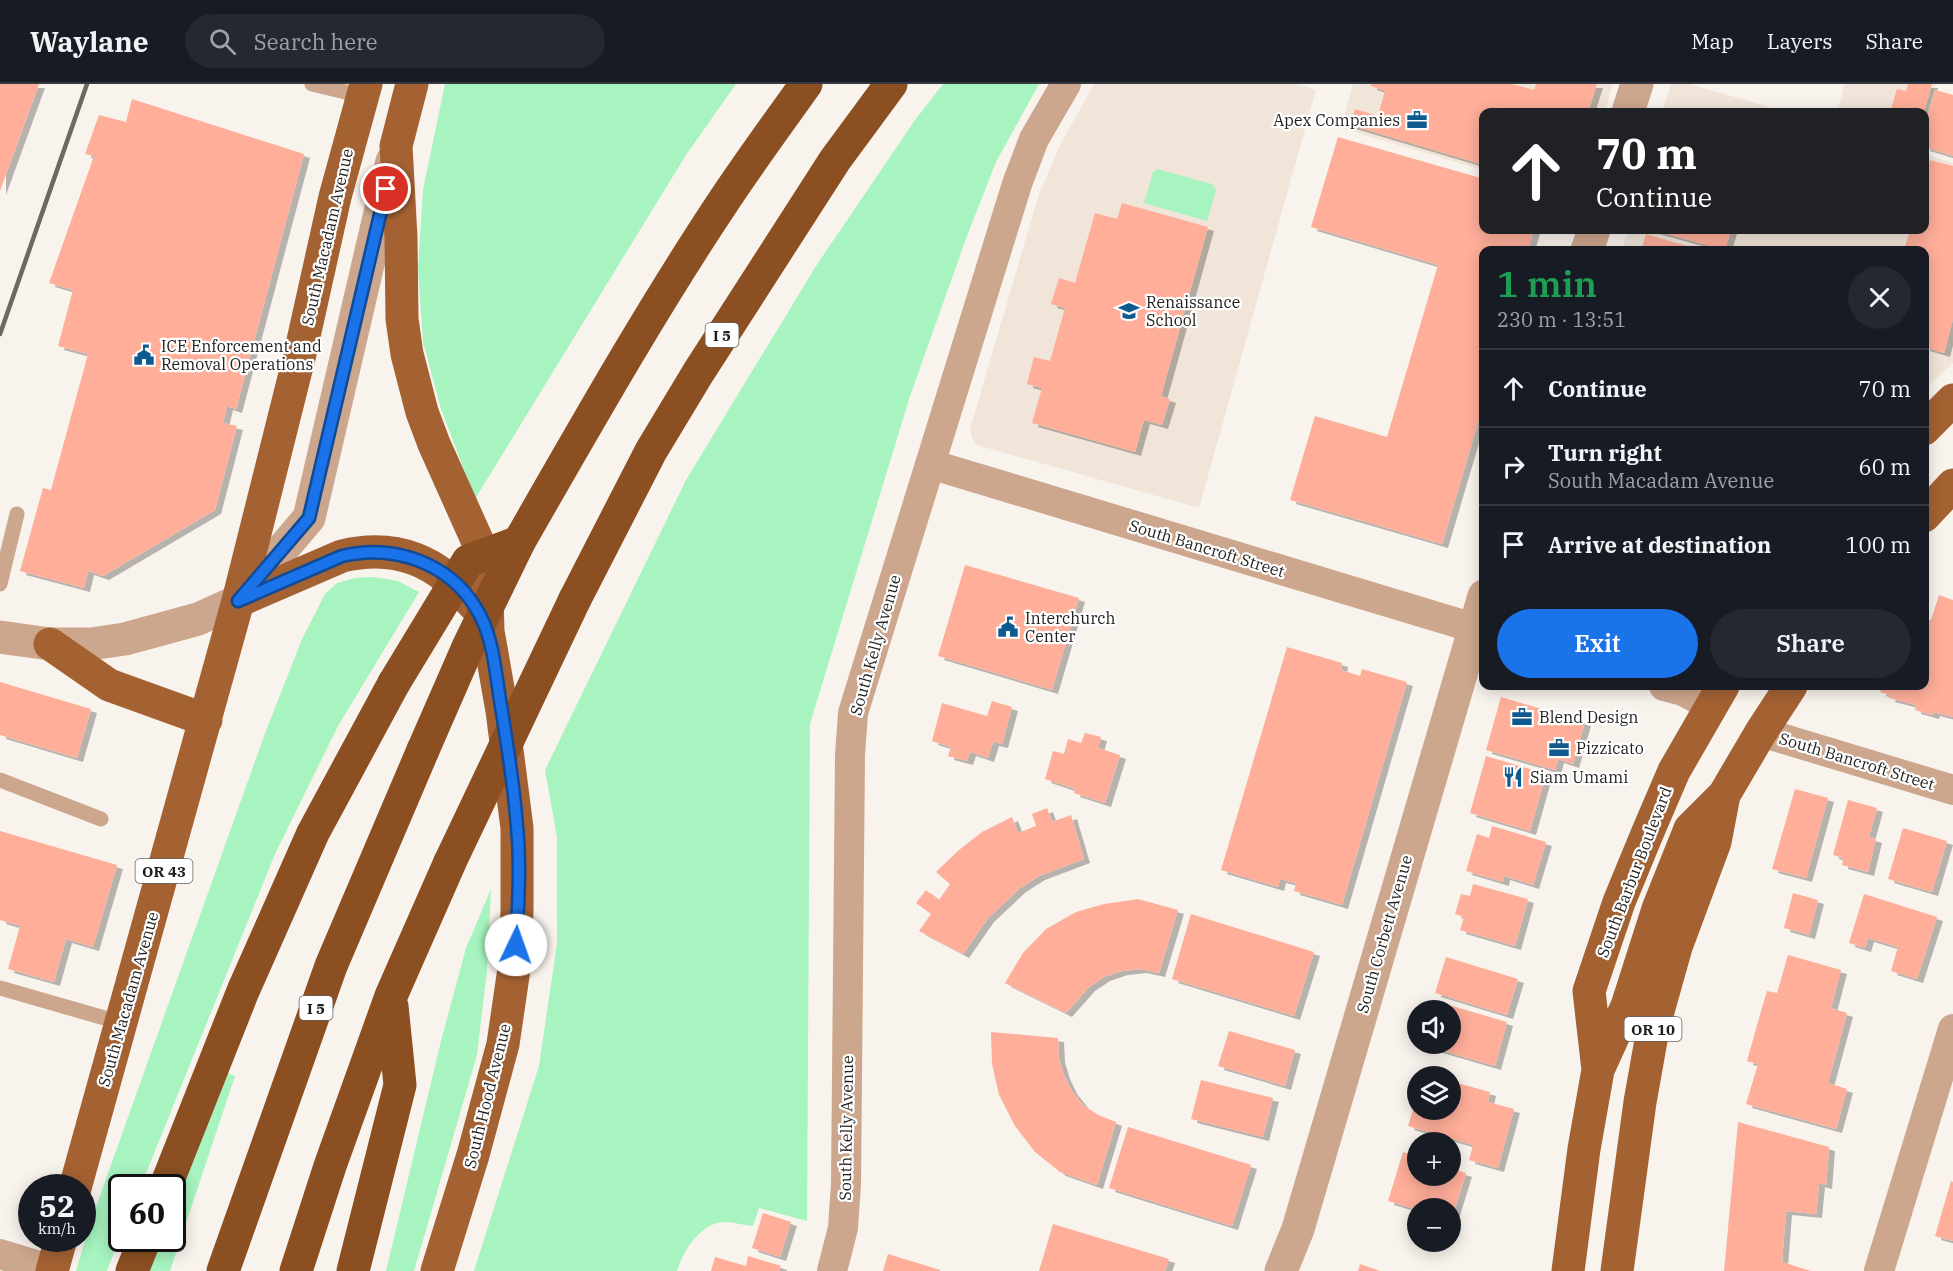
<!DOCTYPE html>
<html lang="en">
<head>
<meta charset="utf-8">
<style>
  body { margin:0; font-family:"IBM Plex Serif",serif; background:#242831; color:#f1f3f6; height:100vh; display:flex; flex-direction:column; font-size:22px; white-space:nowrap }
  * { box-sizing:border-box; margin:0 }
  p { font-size:20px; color:#9ea1a6 }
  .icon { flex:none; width:33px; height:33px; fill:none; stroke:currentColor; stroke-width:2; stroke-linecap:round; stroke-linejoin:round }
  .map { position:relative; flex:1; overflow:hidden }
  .sheet { position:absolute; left:1479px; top:162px; width:450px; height:444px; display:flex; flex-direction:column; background:#171b24; border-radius:12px; box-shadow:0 3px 15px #0003 }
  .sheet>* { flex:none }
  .banner { position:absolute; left:1479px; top:24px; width:450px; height:126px; border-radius:12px; box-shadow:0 3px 15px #0003; background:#202124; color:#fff; overflow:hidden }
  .controls { position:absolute; left:1407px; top:916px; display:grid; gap:12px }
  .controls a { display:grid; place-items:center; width:54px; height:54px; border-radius:50%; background:#171b24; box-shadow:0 3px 15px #0003; font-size:30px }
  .speed { position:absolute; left:18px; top:1090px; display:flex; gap:12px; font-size:30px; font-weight:700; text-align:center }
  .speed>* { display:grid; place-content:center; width:78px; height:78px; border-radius:50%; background:#171b24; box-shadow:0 3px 15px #0003; line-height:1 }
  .speed small { font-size:15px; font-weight:400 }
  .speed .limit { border:3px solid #111; border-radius:9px; background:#fff; color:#111 }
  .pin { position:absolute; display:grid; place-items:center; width:51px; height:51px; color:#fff; margin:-26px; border:3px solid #fff; border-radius:50%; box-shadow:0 2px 6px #0007 }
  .me { position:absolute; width:66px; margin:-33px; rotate:3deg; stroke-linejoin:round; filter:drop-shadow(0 0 4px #0008) }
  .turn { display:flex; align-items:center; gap:21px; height:126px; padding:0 18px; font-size:27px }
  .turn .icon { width:78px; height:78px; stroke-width:2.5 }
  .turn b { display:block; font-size:42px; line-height:51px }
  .round { display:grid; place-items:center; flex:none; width:63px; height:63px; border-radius:32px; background:#242831 }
  .summary { display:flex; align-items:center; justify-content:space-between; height:102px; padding:0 18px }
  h1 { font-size:36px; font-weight:600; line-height:45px; color:#1e9e55 }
  .primary-button { display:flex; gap:12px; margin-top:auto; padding:12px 18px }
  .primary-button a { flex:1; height:69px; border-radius:36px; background:#1a73e8; color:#fff; font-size:24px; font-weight:600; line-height:69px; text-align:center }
  .primary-button a+a { background:#242831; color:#f1f3f6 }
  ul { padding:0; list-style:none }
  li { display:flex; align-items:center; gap:18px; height:78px; padding:0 18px; border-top:2px solid #363941 }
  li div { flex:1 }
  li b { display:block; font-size:22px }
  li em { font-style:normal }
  header { display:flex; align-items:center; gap:36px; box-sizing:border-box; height:84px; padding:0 30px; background:#171b24; border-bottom:2px solid #363941 }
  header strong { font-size:28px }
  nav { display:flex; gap:33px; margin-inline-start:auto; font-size:21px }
  .search { width:420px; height:54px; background:#242831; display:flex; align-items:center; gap:15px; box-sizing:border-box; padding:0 21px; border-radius:33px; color:#9ea1a6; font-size:22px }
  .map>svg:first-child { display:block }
  .built { fill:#f1e5d9 }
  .green { fill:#a7f4c0 }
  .building { fill:#feae99; filter:url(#shadow) }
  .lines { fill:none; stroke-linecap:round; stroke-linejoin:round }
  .service { stroke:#cca68d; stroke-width:15 }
  .minor { stroke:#cca68d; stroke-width:30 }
  .tertiary { stroke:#cca68d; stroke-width:33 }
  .primary { stroke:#a46233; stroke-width:33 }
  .motorway { stroke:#8b4f22; stroke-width:33 }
  .rail { stroke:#6c6965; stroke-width:4.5 }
  .motorway-bridge { stroke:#8b4f22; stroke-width:33 }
  .route-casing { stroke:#114b97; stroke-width:15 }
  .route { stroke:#1a73e8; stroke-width:10 }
  .labels { text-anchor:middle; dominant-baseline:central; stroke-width:4.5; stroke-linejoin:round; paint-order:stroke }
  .shield { fill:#fff; stroke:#646261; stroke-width:1.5 }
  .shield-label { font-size:15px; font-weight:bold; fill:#211f1d }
  .poi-label { font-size:16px; fill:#211f1d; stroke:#fff; text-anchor:start }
  .street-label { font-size:16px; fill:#211f1d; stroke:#fff }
</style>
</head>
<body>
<header>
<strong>Waylane</strong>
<div class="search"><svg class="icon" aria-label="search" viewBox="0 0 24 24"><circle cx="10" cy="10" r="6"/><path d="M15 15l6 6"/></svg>Search here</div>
<nav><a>Map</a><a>Layers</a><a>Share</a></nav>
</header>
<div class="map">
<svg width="1953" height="1187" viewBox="0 0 1953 1187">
  <defs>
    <filter id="shadow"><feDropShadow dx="6" dy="4" stdDeviation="0" flood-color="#0004"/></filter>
  </defs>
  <rect width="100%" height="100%" fill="#f9f3ed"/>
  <path class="built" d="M 1094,0 L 1296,0 L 1316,6 L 1199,424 L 977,361 L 972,354 L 970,345 L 1039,110 L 1060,61 Z
    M 1353,0 L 1613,0 L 1605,28 L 1484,28 L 1483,86 L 1341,44 Z
    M 1671,0 L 1690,0 L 1786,28 L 1662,28 Z
    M 1845,0 L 1936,0 L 1925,36 L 1924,28 L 1837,28 Z
    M 1925,70 L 1953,79 L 1953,279 L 1925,305 L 1924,166 L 1622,166 L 1628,146 L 1924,146 Z"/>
  <path class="green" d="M 445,0 L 736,0 L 686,71 L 475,415 L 441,325 L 423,258 L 418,184 L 423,106 Z
    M 943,0 L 1039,0 L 996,78 L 967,152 L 910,312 L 810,640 L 807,1137 L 759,1124 L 753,1142 C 743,1141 733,1138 724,1138 C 700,1139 683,1167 677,1187 L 474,1187 L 539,982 L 557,859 L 557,753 L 545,686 L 686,396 L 816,182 L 915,36 Z
    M 1157,85 L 1212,100 L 1216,106 L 1207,137 L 1144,119 L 1153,88 Z
    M 374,493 L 398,497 L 419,508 L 338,642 L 275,770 L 140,1104 L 122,1104 L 121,1150 L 107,1187 L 76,1187 L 91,1137 L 264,652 L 302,555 L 325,510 L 337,499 L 355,494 Z
    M 491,805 L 487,886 L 477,971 L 414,1187 L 386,1187 L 441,957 L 466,864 Z
    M 227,989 L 235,992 L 170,1187 L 148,1187 L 161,1155 L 172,1155 L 173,1126 Z"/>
  <path class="building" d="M 0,0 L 39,0 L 0,107 Z
    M 1371,0 L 1512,0 L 1534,6 L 1536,0 L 1597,0 L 1588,28 L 1484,28 L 1484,81 L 1350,41 L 1355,25 L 1378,32 L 1385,7 L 1371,2 Z
    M 1908,0 L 1932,0 L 1924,28 L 1890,28 L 1897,5 L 1906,7 Z
    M 1935,6 L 1953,11 L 1953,72 L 1924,63 L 1924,44 Z
    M 132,15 L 304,70 L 236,325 L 227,322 L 223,339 L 237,342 L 215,426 L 103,492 L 88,487 L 84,504 L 20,487 L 43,404 L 51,406 L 88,270 L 58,262 L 73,206 L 49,199 L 94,72 L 85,70 L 99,31 L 126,38 Z
    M 1338,53 L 1484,95 L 1484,146 L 1534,146 L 1528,166 L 1484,166 L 1484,318 L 1442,460 L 1290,416 L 1315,332 L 1387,353 L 1438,181 L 1311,143 Z
    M 1930,76 L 1953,82 L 1953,235 L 1944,269 L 1924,263 L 1924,166 L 1904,166 L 1910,146 L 1924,146 L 1924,94 Z
    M 1122,119 L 1208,143 L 1161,312 L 1170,315 L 1162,341 L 1144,336 L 1135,368 L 1032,339 L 1042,304 L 1027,300 L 1034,273 L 1050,277 L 1065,224 L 1051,220 L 1059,194 L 1075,199 L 1095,129 L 1117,135 Z
    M 1653,146 L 1731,146 L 1725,166 Z
    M 1646,150 L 1694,164 L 1693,166 L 1641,166 Z
    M 965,481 L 1079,514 L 1052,606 L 938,572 Z
    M 1939,511 L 1953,516 L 1953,633 L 1934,628 L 1933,631 L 1915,626 L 1916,621 L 1889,614 L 1890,611 L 1880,608 L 1882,602 L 1924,602 L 1924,534 L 1931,536 Z
    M 1287,563 L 1342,579 L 1341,586 L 1360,592 L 1362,585 L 1407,598 L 1342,821 L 1294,807 L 1296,799 L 1280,795 L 1278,803 L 1221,786 Z
    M 0,598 L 91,625 L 77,674 L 0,651 Z
    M 1501,613 L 1585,638 L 1573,680 L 1558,675 L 1555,686 L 1486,666 Z
    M 992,617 L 1012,623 L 1002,660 L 993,658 L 988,674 L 970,668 L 967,677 L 948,672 L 951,663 L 932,657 L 942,619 L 987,632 Z
    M 1085,649 L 1101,653 L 1098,664 L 1120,671 L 1105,719 L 1074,709 L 1075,705 L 1045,695 L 1053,667 L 1064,670 L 1068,655 L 1081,659 Z
    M 1486,672 L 1546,690 L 1530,747 L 1470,729 Z
    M 1795,705 L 1828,714 L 1806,794 L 1772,785 Z
    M 1848,716 L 1877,724 L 1869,753 L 1876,755 L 1868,788 L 1842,781 L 1843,774 L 1833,771 Z
    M 1047,724 L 1052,738 L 1071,731 L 1084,775 L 1039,792 L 1020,804 L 988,834 L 963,870 L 919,847 L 931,830 L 916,819 L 926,806 L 939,816 L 950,800 L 936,788 L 959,766 L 982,748 L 1012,733 L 1018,749 L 1036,742 L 1032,730 Z
    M 1492,742 L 1546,758 L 1533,801 L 1504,792 L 1503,798 L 1466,787 L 1477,750 L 1489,754 Z
    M 1903,744 L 1947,757 L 1932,808 L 1888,795 Z
    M 0,747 L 117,781 L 93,863 L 66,855 L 54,898 L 8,885 L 20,842 L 0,836 Z
    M 1473,800 L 1528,815 L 1515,862 L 1460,846 L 1464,833 L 1455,830 L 1461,810 L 1470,812 Z
    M 1793,809 L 1818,816 L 1809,851 L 1784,844 Z
    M 1864,810 L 1937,833 L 1917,895 L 1891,887 L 1898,863 L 1868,854 L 1865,864 L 1849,859 Z
    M 1138,815 L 1178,826 L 1159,889 L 1141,885 L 1122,887 L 1104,893 L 1089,903 L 1066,929 L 1005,899 L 1023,869 L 1046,845 L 1076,828 L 1104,820 Z
    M 1191,830 L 1314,868 L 1294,932 L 1172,895 Z
    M 1788,871 L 1841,886 L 1831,924 L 1847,929 L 1828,999 L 1847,1005 L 1836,1045 L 1746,1020 L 1758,980 L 1747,977 L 1761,927 L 1767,907 L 1777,909 Z
    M 1446,873 L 1518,895 L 1507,931 L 1435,909 Z
    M 1435,917 L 1507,938 L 1495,982 L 1423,961 L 1450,960 L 1450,927 L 1433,927 Z
    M 1229,947 L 1295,966 L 1285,1002 L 1218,982 Z
    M 991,948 L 1058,954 L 1059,975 L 1064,991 L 1071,1006 L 1083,1021 L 1098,1031 L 1116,1038 L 1097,1101 L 1060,1088 L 1035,1068 L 1015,1042 L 999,1011 L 992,980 Z
    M 1201,996 L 1273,1014 L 1263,1053 L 1191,1035 Z
    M 1450,997 L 1490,1008 L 1488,1018 L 1514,1025 L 1498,1084 L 1469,1076 L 1473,1061 L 1408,1042 L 1417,1013 L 1418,1026 L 1450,1026 Z
    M 1738,1038 L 1829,1063 L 1826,1101 L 1819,1099 L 1816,1130 L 1786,1127 L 1782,1178 L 1811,1187 L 1724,1187 Z
    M 1128,1043 L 1251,1081 L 1232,1142 L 1109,1104 Z
    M 1403,1068 L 1418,1073 L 1418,1092 L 1450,1092 L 1450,1084 L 1466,1089 L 1451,1137 L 1450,1125 L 1418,1126 L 1388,1117 Z
    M 1951,1097 L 1953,1098 L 1953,1157 L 1935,1152 Z
    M 763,1129 L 791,1138 L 780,1173 L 752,1164 Z
    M 1053,1140 L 1169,1175 L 1165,1187 L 1039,1187 Z
    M 888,1170 L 940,1186 L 940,1187 L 883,1187 Z
    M 748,1172 L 781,1182 L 779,1187 L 711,1187 L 715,1173 L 746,1182 Z
    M 1360,1180 L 1380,1187 L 1358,1187 Z"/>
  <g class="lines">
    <path class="service" d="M 312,0 L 362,12
      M 0,500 L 17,430
      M 0,696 L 101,735
      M 0,904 L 122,939"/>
    <path class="minor" d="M 930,380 L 1484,547
      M 1664,602 L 1683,607 L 1710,622
      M 1761,648 L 1953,706
      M 0,1170 L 53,1186
      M 832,1187 L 843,1144 L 846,1100 L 850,671 L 853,629 L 1017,100 L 1034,55 L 1066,0
      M 1879,1187 L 1953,945"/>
    <path class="tertiary" d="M 1628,28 L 1637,0
      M 1587,166 L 1594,146
      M 0,553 L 50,560 L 91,560 L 125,555 L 198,535 L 238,517 L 309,434 L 392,77
      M 1281,1187 L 1298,1145 L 1484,512"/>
    <path class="primary" d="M 412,0 L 396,62 L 401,154 L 402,235 L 407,270 L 422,328 L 434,360 L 486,476 L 488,547 L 502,627 L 517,744 L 517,827 L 515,878 L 503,960 L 473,1071 L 437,1187
      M 1924,345 L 1953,316
      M 1924,432 L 1953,401
      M 238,517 L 342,472 C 397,459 438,477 473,520
      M 50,560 L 109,601 L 206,636
      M 1598,986 L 1589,907 L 1619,818 L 1647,750 L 1674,687 L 1723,602
      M 75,1104 L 238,517 L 300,270 L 335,113 L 366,0
      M 52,1187 L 61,1155
      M 1568,1187 L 1584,1065 L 1598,986 L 1627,922 L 1658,825 L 1690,745 L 1724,711 L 1761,648 L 1791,602
      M 1617,1187 L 1640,1018 L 1653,945 L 1676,863 L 1715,758 L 1724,711"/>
    <path class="motorway" d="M 519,458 C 585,343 651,226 725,115 C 751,76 779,38 806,0
      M 575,515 L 651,367 L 698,289 L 835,76 L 891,0
      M 165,1104 L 243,907 L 313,749 L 394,599
      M 132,1187 L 145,1155
      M 223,1187 L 331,882 L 423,666
      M 296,1187 L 330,1082 L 391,912 L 450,778
      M 353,1187 L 400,1001 L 392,922"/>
    <path class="rail" d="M 0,250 L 87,0"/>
    <path class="motorway-bridge" d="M 394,599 L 468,477 L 519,458
      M 423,666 L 468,563 L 519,458
      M 450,778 L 575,515"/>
  </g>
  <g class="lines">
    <g class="route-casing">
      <path id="route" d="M 386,105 L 309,434 L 238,517 L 342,472 C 393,460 448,478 476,524 C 493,551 495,585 500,616 C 507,658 514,700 517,743 C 521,782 518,822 516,861"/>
    </g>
    <use href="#route" class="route"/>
  </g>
  <defs>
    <g id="office-bare" transform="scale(1.62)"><path d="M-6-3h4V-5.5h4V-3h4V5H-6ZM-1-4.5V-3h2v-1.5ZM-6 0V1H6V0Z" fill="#0f5a8e" stroke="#fff" stroke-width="2.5" paint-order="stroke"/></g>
    <g id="school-bare" transform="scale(1.62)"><path d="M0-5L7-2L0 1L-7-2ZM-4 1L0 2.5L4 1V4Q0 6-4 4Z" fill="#0f5a8e" stroke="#fff" stroke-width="2.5" paint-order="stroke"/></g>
    <g id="civic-bare" transform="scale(1.62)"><path d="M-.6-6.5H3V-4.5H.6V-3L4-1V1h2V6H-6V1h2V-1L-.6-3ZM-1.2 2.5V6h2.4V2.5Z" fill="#0f5a8e" stroke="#fff" stroke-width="2.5" paint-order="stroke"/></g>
    <g id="restaurant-bare" transform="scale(1.62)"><path d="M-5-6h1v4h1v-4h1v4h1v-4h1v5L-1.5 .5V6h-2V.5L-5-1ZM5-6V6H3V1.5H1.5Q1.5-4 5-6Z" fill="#0f5a8e" stroke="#fff" stroke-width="2.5" paint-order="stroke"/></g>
  </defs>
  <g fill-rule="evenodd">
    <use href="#office-bare" x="1417" y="36"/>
    <use href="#school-bare" x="1129" y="227"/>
    <use href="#civic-bare" x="144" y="271"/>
    <use href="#civic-bare" x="1008" y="543"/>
    <use href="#office-bare" x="1522" y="633"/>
    <use href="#office-bare" x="1559" y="664"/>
    <use href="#restaurant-bare" x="1513" y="693"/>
  </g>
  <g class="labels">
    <g class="shield">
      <rect x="705.5" y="239" width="33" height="24" rx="4.5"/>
      <rect x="135.5" y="775" width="57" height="24" rx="4.5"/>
      <rect x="299.5" y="912" width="33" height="24" rx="4.5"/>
      <rect x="1624.5" y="933" width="57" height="24" rx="4.5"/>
    </g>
    <g class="shield-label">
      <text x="722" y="251">I 5</text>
      <text x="164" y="787">OR 43</text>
      <text x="316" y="924">I 5</text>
      <text x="1653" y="945">OR 10</text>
    </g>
    <g class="poi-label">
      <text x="1400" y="36" text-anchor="end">Apex Companies</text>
      <text x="1146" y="218">Renaissance<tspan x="1146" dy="18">School</tspan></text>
      <text x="161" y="262">ICE Enforcement and<tspan x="161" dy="18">Removal Operations</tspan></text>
      <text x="1025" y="534">Interchurch<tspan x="1025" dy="18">Center</tspan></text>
      <text x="1539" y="633">Blend Design</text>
      <text x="1576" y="664">Pizzicato</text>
      <text x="1530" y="693">Siam Umami</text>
    </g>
    <g class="street-label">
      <text transform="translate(327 153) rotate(-77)">South Macadam Avenue</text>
      <text transform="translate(1207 464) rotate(17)">South Bancroft Street</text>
      <text transform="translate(875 561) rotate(-74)">South Kelly Avenue</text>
      <text transform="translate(1857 677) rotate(17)">South Bancroft Street</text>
      <text transform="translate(1634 788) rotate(-69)">South Barbur Boulevard</text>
      <text transform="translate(1384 850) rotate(-74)">South Corbett Avenue</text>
      <text transform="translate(128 915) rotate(-74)">South Macadam Avenue</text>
      <text transform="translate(487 1012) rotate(-76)">South Hood Avenue</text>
      <text transform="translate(846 1044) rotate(-89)">South Kelly Avenue</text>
    </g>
  </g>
</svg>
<div class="controls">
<a><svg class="icon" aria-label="sound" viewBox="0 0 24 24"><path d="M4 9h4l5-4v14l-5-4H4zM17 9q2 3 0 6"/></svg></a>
<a><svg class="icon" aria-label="layers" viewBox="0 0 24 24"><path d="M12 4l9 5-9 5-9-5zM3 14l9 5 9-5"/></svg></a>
<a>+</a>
<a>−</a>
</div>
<div class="speed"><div>52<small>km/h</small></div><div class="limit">60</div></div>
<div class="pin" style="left:386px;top:105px;background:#d93025"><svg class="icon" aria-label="arrive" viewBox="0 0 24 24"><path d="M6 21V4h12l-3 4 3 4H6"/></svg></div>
<svg class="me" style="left:516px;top:861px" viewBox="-20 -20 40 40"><circle r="19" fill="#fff"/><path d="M0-13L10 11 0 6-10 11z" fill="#1a73e8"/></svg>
<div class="banner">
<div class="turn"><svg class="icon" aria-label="ahead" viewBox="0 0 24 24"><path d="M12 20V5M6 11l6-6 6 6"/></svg><div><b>70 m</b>Continue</div></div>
</div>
<section class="sheet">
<div class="summary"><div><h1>1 min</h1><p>230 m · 13:51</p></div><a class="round"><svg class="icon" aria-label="close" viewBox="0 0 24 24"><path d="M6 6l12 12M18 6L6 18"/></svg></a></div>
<ul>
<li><svg class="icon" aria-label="ahead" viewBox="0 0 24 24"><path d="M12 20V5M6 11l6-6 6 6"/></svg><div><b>Continue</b></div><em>70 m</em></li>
<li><svg class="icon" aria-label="right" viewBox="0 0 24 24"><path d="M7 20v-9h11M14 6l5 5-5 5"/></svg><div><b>Turn right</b><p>South Macadam Avenue</p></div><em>60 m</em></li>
<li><svg class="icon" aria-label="arrive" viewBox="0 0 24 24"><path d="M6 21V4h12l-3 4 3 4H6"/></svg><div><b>Arrive at destination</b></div><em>100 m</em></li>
</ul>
<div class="primary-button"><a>Exit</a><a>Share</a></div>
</section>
</div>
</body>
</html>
